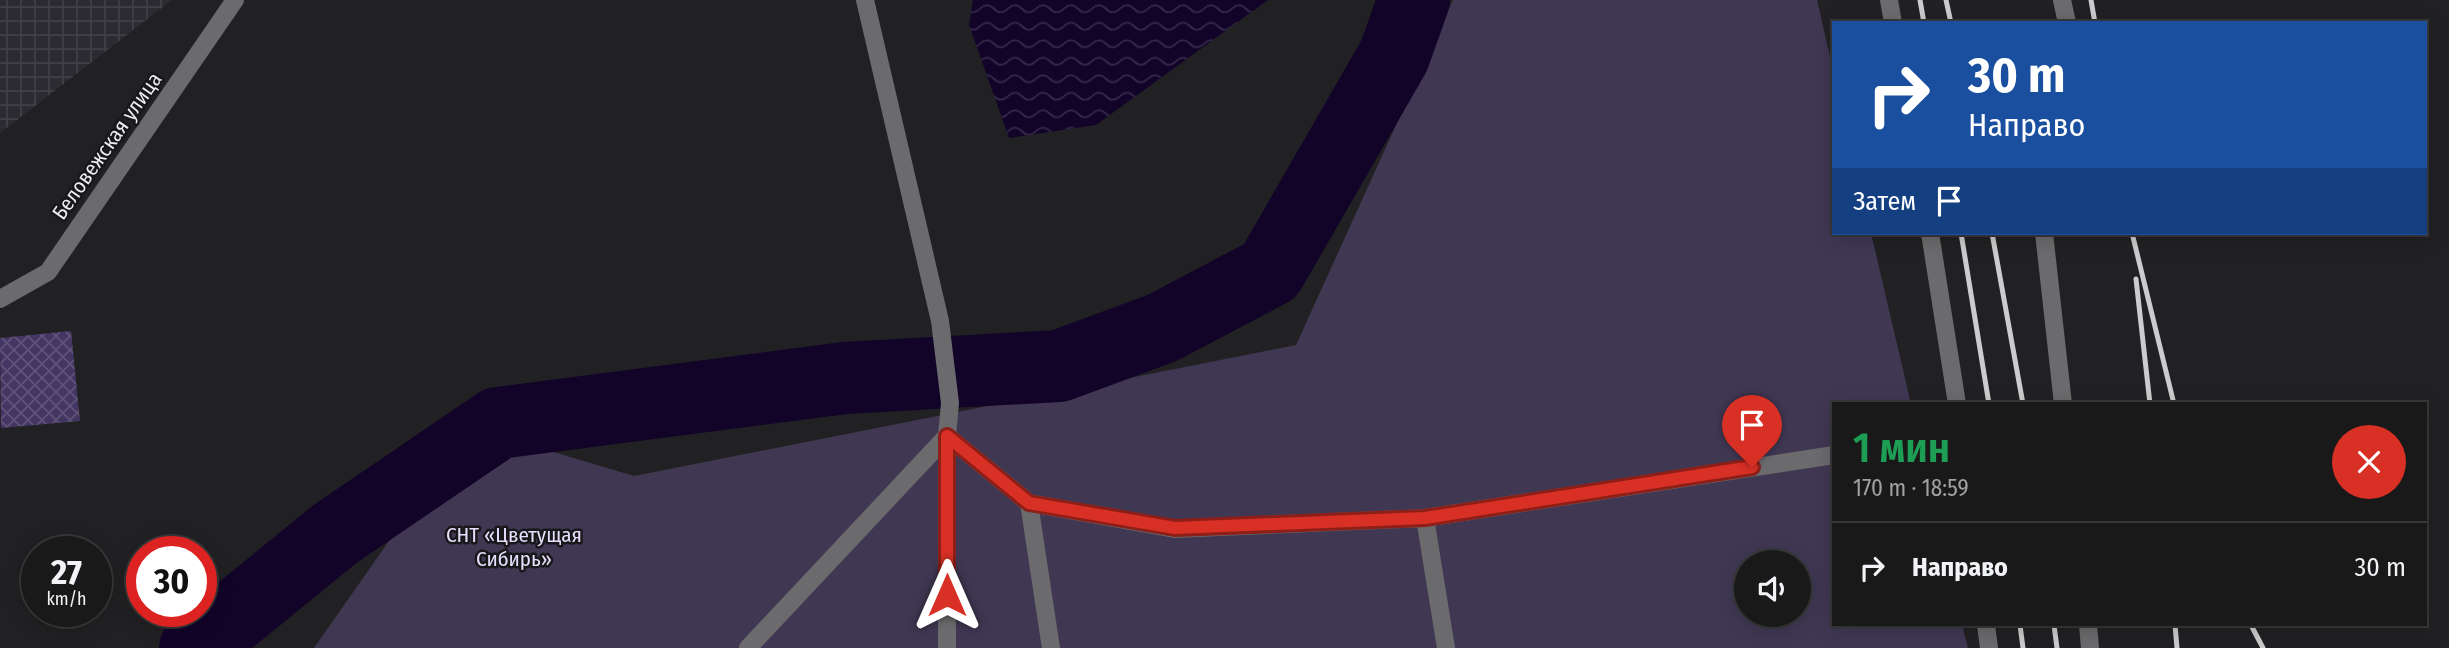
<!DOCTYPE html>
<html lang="ru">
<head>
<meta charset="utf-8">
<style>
  body { margin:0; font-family:"Fira Sans Condensed",sans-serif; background:#262627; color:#f1f3f6; height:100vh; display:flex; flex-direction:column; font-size:26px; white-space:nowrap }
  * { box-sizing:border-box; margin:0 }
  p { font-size:23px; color:#9fa0a2 }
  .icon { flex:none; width:38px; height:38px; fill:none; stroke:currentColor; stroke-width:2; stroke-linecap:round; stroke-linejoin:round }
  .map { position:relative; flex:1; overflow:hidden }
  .sheet { position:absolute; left:1832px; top:402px; width:595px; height:224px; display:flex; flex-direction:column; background:#19191a; border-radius:0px; box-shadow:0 4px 18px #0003,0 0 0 2px #373839 }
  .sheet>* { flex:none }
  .banner { position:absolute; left:1832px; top:21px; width:595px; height:214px; border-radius:0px; box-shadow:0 4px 18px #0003,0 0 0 2px #373839; background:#1a4fa0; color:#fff; overflow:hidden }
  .fabs { position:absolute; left:1734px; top:550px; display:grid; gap:14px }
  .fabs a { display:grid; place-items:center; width:77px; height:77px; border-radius:50%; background:#19191a; box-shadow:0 4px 18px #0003,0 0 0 2px #373839; font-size:35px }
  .speed { position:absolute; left:21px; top:536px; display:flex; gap:14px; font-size:35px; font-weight:700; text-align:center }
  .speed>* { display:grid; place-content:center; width:91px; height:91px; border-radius:50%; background:#19191a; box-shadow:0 4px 18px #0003,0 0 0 2px #373839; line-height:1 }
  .speed small { font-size:18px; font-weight:400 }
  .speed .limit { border:10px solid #d22; background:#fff; color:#111 }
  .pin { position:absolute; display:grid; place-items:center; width:60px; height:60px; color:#fff; margin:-72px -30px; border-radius:50% 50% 50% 0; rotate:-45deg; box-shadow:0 0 7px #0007 }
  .pin .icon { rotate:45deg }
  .me { position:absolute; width:77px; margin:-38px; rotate:0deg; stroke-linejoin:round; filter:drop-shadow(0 0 5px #0008) }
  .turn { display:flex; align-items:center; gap:24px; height:147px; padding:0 21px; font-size:32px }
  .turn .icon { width:91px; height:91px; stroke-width:2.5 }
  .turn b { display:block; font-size:49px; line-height:60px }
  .then { display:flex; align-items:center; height:66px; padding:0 21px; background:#0003; gap:14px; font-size:26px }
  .round { display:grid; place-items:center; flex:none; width:74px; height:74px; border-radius:37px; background:#262627 }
  .head { display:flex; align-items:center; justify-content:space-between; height:119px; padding:0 21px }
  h1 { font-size:42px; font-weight:600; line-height:52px; color:#1e9e55 }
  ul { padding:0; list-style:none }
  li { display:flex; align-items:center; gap:21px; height:91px; padding:0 21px; border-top:2px solid #373839 }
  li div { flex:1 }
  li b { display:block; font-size:26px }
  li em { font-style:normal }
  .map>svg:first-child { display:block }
  .industrial { fill:url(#industrial-grid) }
  .green { fill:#403853; fill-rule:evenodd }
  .water { fill:url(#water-waves) }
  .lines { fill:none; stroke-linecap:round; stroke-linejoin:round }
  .river { stroke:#120329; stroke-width:72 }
  .building { fill:url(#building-cross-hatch) }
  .service { stroke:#6b6a6c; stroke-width:18 }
  .minor { stroke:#6b6a6c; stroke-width:18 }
  .rail { stroke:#cccbcd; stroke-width:5 }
  .route-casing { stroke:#8d1f18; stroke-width:18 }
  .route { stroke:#d93025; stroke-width:12 }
  .labels { text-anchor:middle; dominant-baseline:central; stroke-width:5; stroke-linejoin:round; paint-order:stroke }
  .street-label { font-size:21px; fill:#eeedef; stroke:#18171a }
  .park-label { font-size:21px; fill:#e6defc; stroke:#18171a }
</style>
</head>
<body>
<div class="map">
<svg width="2449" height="648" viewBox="0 0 2449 648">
  <defs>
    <pattern id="industrial-grid" width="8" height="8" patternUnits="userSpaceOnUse" patternTransform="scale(1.75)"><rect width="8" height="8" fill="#2d2b32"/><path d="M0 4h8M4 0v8" fill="none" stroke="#424046"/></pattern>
    <pattern id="water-waves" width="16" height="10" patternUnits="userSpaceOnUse" patternTransform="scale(1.75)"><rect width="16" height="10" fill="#120329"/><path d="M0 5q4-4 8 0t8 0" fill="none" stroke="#352848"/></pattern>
    <pattern id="building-cross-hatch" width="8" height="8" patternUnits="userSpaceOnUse" patternTransform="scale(1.75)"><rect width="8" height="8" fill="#443662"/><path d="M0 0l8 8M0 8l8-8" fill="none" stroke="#5f5379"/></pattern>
  </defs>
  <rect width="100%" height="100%" fill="#212123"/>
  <path class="industrial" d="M 0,0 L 172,0 L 0,133 Z"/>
  <path class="green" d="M 1453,0 L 1817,0 L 1834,74 L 1834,233 L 1871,233 L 1911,404 L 1834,404 L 1834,625 L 1962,625 L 1968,648 L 314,648 L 422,494 L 486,432 L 634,476 L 1296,345 ZM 1746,562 L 1799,562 L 1799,614 L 1746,614 Z"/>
  <path class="water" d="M 973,0 L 1268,0 L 1096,125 L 1009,138 L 969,25 Z"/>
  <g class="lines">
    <path class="river" d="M 195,648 L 335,534 L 498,423 L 845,378 L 1059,366 L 1162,328 L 1270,271 L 1394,56 L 1414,0"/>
  </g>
  <path class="building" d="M 71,331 L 80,421 L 1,428 L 0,338 Z"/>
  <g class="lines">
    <path class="service" d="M 1889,0 L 1893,23
      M 2062,0 L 2067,23
      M 1930,233 L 1957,404
      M 2044,233 L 2063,404
      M 1029,503 L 1051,648
      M 1425,518 L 1446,648
      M 1986,625 L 1989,648
      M 2088,625 L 2090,648
      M 748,648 L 947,436 L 1029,503 L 1175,529 L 1425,518 L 1834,455"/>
    <path class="minor" d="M 865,0 L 940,321 L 950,403 L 947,436 L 947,648
      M 0,299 L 48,272 L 235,0"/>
    <path class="rail" d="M 1920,0 L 1924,23
      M 1946,0 L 1951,23
      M 2091,0 L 2095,23
      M 1961,233 L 1989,404
      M 1992,233 L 2023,404
      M 2132,233 L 2174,404
      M 2136,279 L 2150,404
      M 2020,625 L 2023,648
      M 2054,625 L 2057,648
      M 2175,625 L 2177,648
      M 2251,625 L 2263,648"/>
  </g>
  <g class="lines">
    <g class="route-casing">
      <path id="route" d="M 947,595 L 947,436 L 1029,503 L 1175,528 L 1425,518 L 1752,467"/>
    </g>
    <use href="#route" class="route"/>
  </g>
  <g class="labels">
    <g class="street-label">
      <text transform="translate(107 146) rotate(-55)">Беловежская улица</text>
    </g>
    <g class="park-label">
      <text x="514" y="535">СНТ «Цветущая<tspan x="514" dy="24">Сибирь»</tspan></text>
    </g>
  </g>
</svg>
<div class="fabs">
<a><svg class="icon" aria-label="sound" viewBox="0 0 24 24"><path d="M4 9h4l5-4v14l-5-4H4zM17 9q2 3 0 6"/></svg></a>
</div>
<div class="speed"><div>27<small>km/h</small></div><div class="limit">30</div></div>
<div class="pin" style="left:1752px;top:467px;background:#d93025"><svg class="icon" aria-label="arrive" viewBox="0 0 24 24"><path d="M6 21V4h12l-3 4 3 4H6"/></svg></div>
<svg class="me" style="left:947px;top:595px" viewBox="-20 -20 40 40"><path d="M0-17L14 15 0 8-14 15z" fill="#d93025" stroke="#fff" stroke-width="4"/></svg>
<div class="banner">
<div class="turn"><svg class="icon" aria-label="right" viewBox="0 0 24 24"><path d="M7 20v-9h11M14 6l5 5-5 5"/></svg><div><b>30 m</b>Направо</div></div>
<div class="then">Затем<svg class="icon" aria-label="arrive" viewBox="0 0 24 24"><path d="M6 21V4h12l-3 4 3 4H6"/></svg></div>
</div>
<section class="sheet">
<div class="head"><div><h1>1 мин</h1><p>170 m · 18:59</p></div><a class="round" style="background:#d93025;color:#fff"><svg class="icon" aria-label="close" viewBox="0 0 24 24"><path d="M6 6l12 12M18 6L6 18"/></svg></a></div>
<ul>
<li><svg class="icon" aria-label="right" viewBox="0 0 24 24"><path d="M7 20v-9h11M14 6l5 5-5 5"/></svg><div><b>Направо</b></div><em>30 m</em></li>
</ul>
</section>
</div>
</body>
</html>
